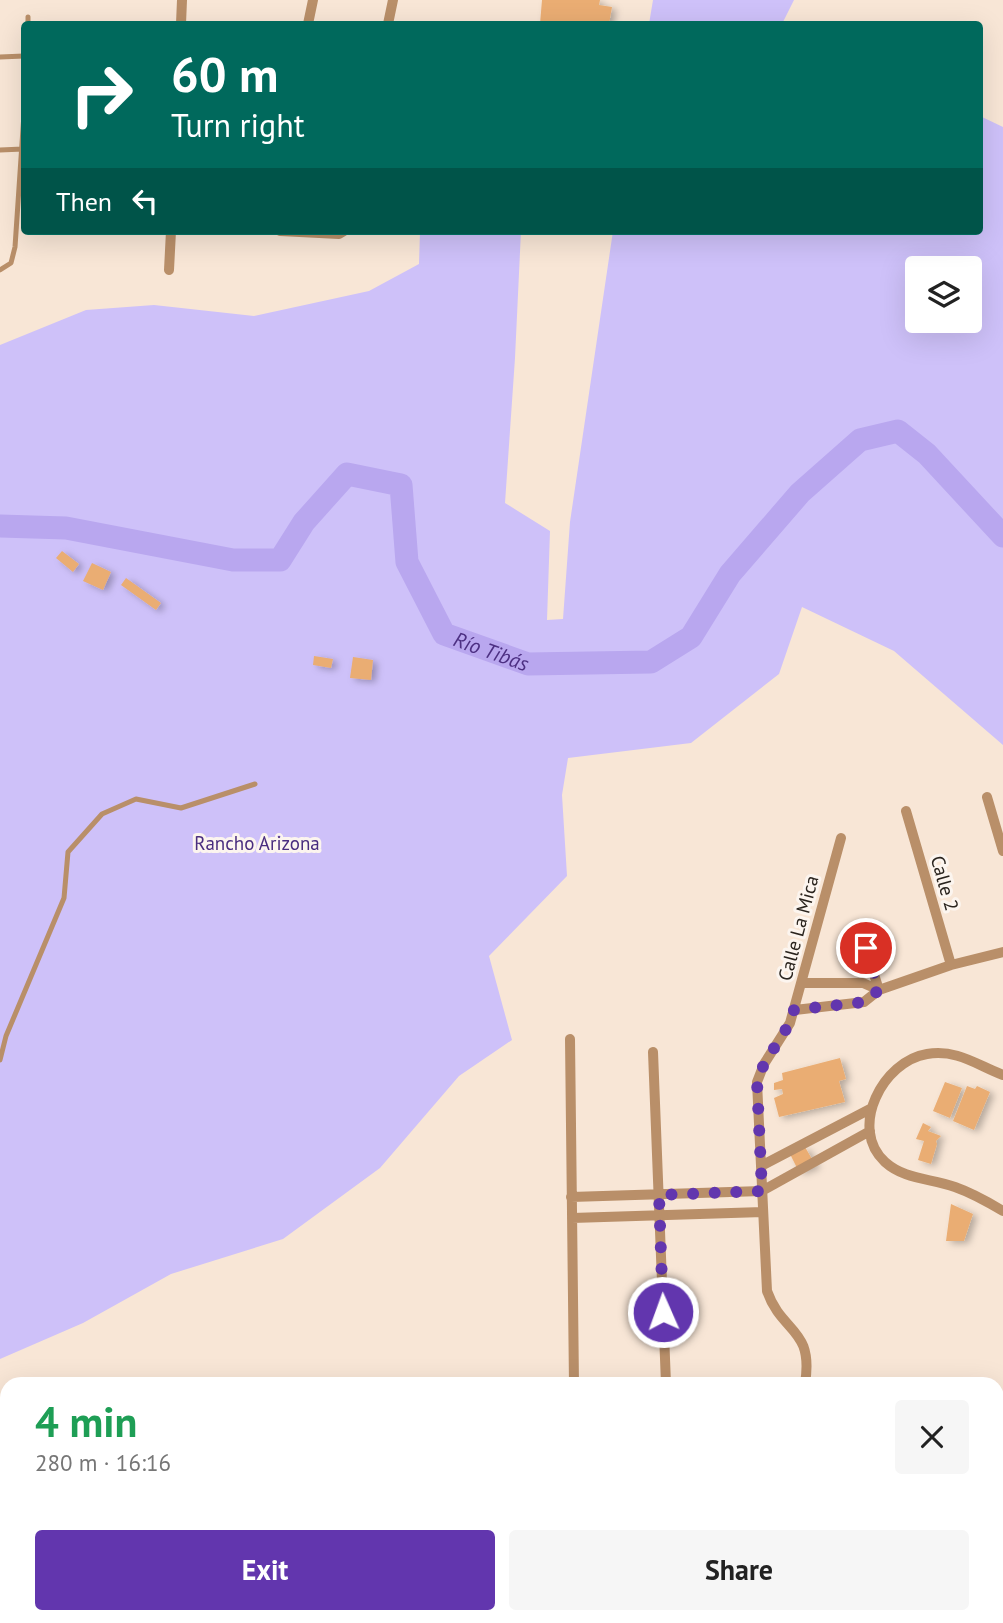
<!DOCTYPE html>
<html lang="en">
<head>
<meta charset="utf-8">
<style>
  body { margin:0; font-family:"PT Sans",sans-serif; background:#f6f6f6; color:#222; height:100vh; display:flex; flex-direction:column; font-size:26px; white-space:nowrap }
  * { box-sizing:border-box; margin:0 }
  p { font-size:23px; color:#767676 }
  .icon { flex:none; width:38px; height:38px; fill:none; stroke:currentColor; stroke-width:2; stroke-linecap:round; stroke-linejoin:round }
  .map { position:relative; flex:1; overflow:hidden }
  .details { position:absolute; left:0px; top:1377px; width:1004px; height:247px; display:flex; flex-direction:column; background:#fff; border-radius:21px 21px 0 0; box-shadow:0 7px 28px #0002 }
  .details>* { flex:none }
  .top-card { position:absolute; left:21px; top:21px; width:962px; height:214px; border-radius:7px; box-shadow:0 7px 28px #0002; background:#00695c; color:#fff; overflow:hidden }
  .fabs { position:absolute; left:905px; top:256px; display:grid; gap:14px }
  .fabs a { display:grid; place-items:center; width:77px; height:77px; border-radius:7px; background:#fff; box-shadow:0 7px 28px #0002; font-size:35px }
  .pin { position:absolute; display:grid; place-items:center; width:60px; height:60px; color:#fff; margin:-30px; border:4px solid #fff; border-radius:50%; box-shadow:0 2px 7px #0007 }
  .me { position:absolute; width:77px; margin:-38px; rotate:358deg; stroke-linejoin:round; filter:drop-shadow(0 0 5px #0008) }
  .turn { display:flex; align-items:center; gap:24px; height:147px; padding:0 35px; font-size:32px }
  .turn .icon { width:91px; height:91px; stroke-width:2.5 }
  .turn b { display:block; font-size:49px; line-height:60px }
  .then { display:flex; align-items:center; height:66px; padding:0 35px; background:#0003; gap:14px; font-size:26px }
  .round { display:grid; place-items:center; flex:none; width:74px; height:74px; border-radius:7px; background:#f6f6f6 }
  .overview { display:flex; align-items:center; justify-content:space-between; height:119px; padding:0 35px }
  h1 { font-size:42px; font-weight:800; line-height:52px; color:#1e9e55 }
  .cta { display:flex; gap:14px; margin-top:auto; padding:14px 35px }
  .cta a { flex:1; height:80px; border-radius:7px; background:#6236ae; color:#fff; font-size:28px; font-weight:800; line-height:80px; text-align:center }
  .cta a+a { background:#f6f6f6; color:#222 }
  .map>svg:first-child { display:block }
  .green { fill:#cec1f9; fill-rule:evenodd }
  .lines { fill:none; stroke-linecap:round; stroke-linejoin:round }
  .river { stroke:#b9a7ef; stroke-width:23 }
  .building { fill:#eaad73; filter:url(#shadow) }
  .service { stroke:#b98f69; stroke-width:5 }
  .minor { stroke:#b98f69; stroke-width:10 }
  .route { stroke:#6236ae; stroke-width:12; stroke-dasharray:0 21.6 }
  .labels { text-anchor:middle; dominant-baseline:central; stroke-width:6; stroke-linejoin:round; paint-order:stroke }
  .park-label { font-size:19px; fill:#492d7f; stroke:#fcf5ef }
  .street-label { font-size:19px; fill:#2a241e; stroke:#fcf5ef }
  .water-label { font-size:21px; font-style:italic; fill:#4d3083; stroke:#fcf5ef }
</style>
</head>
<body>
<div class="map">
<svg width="1003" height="1623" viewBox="0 0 1003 1623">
  <defs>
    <filter id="shadow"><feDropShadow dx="4.5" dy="2.5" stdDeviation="3.5" flood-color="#0004"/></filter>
  </defs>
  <rect width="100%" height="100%" fill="#f8e6d6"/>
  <path class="green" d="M 653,0 L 794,0 L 782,24 L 649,24 Z
    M 980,116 L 1003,127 L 1003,745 L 894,651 L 802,607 L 779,674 L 691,743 L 568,758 L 562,795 L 567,876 L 489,956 L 512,1040 L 459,1076 L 380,1168 L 283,1239 L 171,1274 L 83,1323 L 0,1359 L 0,345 L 86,310 L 154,305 L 254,316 L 369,291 L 419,264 L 420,231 L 521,231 L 515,358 L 505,503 L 550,531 L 547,620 L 563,619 L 570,522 L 613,231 L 980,231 ZM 917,268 L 970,268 L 970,320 L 917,320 Z
    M 0,1544 L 7,1570 L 7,1617 L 19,1617 L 21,1623 L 0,1623 Z"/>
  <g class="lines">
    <path class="river" id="s1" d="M 0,526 L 66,528 L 233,560 L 280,560 L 304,522 L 347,474 L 401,485 L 407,562 L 444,634 L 528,664 L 651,662 L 691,637 L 730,574 L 800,493 L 860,440 L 898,431 L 927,454 L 1003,536"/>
  </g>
  <path class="building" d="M 542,0 L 600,0 L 599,5 L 612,7 L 609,24 L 540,24 Z
    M 62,551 L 79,564 L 73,572 L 56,558 Z
    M 92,563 L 111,572 L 103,590 L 83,581 Z
    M 126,578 L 161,603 L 156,610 L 121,585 Z
    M 314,656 L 333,659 L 331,668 L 313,665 Z
    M 353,657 L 373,660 L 371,680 L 350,678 Z
    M 840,1058 L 846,1079 L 839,1081 L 845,1102 L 779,1117 L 774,1098 L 783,1094 L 782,1089 L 774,1090 L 774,1083 L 783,1080 L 782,1073 Z
    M 945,1082 L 962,1088 L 950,1118 L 933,1111 Z
    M 967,1086 L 975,1089 L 977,1086 L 990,1092 L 974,1130 L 953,1121 Z
    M 923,1123 L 931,1127 L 928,1131 L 941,1136 L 936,1141 L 937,1144 L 931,1164 L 918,1160 L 924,1141 L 916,1139 Z
    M 805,1147 L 816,1166 L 799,1172 L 790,1154 Z
    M 951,1204 L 973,1214 L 964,1241 L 946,1241 Z"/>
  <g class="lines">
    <path class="service" d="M 28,17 L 28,24
      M 0,57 L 24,56
      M 0,150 L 23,149
      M 0,270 L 11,263 L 15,247 L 24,114
      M 0,1060 L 6,1036 L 64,898 L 68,852 L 102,814 L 136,799 L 181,808 L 255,784
      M 412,1380 L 413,1384
      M 411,1623 L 411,1617
      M 470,1623 L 471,1617
      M 813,1623 L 814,1617"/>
    <path class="minor" d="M 181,24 L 182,0
      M 308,24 L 313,0
      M 388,24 L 393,0
      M 280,231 L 339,234 L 344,231
      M 169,270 L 171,231
      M 987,797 L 1003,851
      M 906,811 L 951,965
      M 859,928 L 879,990
      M 801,983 L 863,983 L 879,990
      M 795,1010 L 864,1002 L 879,990 L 951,965 L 1003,952
      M 570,1039 L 574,1384
      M 653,1052 L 666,1384
      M 1003,1075 C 977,1065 957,1049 927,1054 C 883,1061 848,1128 885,1162 C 905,1180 931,1178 955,1187 C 972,1193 988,1202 1003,1211
      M 761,1166 L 872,1108
      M 571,1197 L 762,1191 L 870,1131
      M 572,1218 L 763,1212
      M 805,1384 C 814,1327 782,1334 767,1291 L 757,1082 L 764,1064 L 790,1023 L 841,838
      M 756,1623 L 757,1617"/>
  </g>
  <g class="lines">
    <path class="route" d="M 663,1312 L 659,1195 L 762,1191 L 757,1082 L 764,1064 L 790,1023 L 794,1010 L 864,1002 L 879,990 L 866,948"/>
  </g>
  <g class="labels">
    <g class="park-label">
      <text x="257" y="843">Rancho Arizona</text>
    </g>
    <g class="street-label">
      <text transform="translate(945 883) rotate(74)">Calle 2</text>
      <text transform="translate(798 928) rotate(-75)">Calle La Mica</text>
    </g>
    <g class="water-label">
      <text stroke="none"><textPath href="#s1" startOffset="656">Río Tibás</textPath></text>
    </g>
  </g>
</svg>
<div class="fabs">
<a><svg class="icon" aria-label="layers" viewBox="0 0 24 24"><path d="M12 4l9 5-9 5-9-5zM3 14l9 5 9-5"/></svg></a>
</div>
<div class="pin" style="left:866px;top:948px;background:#d93025"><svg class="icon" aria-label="arrive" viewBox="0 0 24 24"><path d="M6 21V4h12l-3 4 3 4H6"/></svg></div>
<svg class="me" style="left:663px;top:1312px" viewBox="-20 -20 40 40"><circle r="17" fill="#6236ae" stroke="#fff" stroke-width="3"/><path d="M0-11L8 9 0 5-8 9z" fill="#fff"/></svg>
<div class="top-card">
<div class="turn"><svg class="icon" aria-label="right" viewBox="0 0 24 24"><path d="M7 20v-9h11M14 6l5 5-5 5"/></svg><div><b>60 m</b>Turn right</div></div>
<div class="then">Then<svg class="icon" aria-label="left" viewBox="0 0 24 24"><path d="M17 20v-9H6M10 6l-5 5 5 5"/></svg></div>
</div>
<section class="details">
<div class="overview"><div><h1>4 min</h1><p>280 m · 16:16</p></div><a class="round"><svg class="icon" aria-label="close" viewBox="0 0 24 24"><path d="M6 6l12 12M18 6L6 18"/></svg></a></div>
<div class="cta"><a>Exit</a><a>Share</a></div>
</section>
</div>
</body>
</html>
